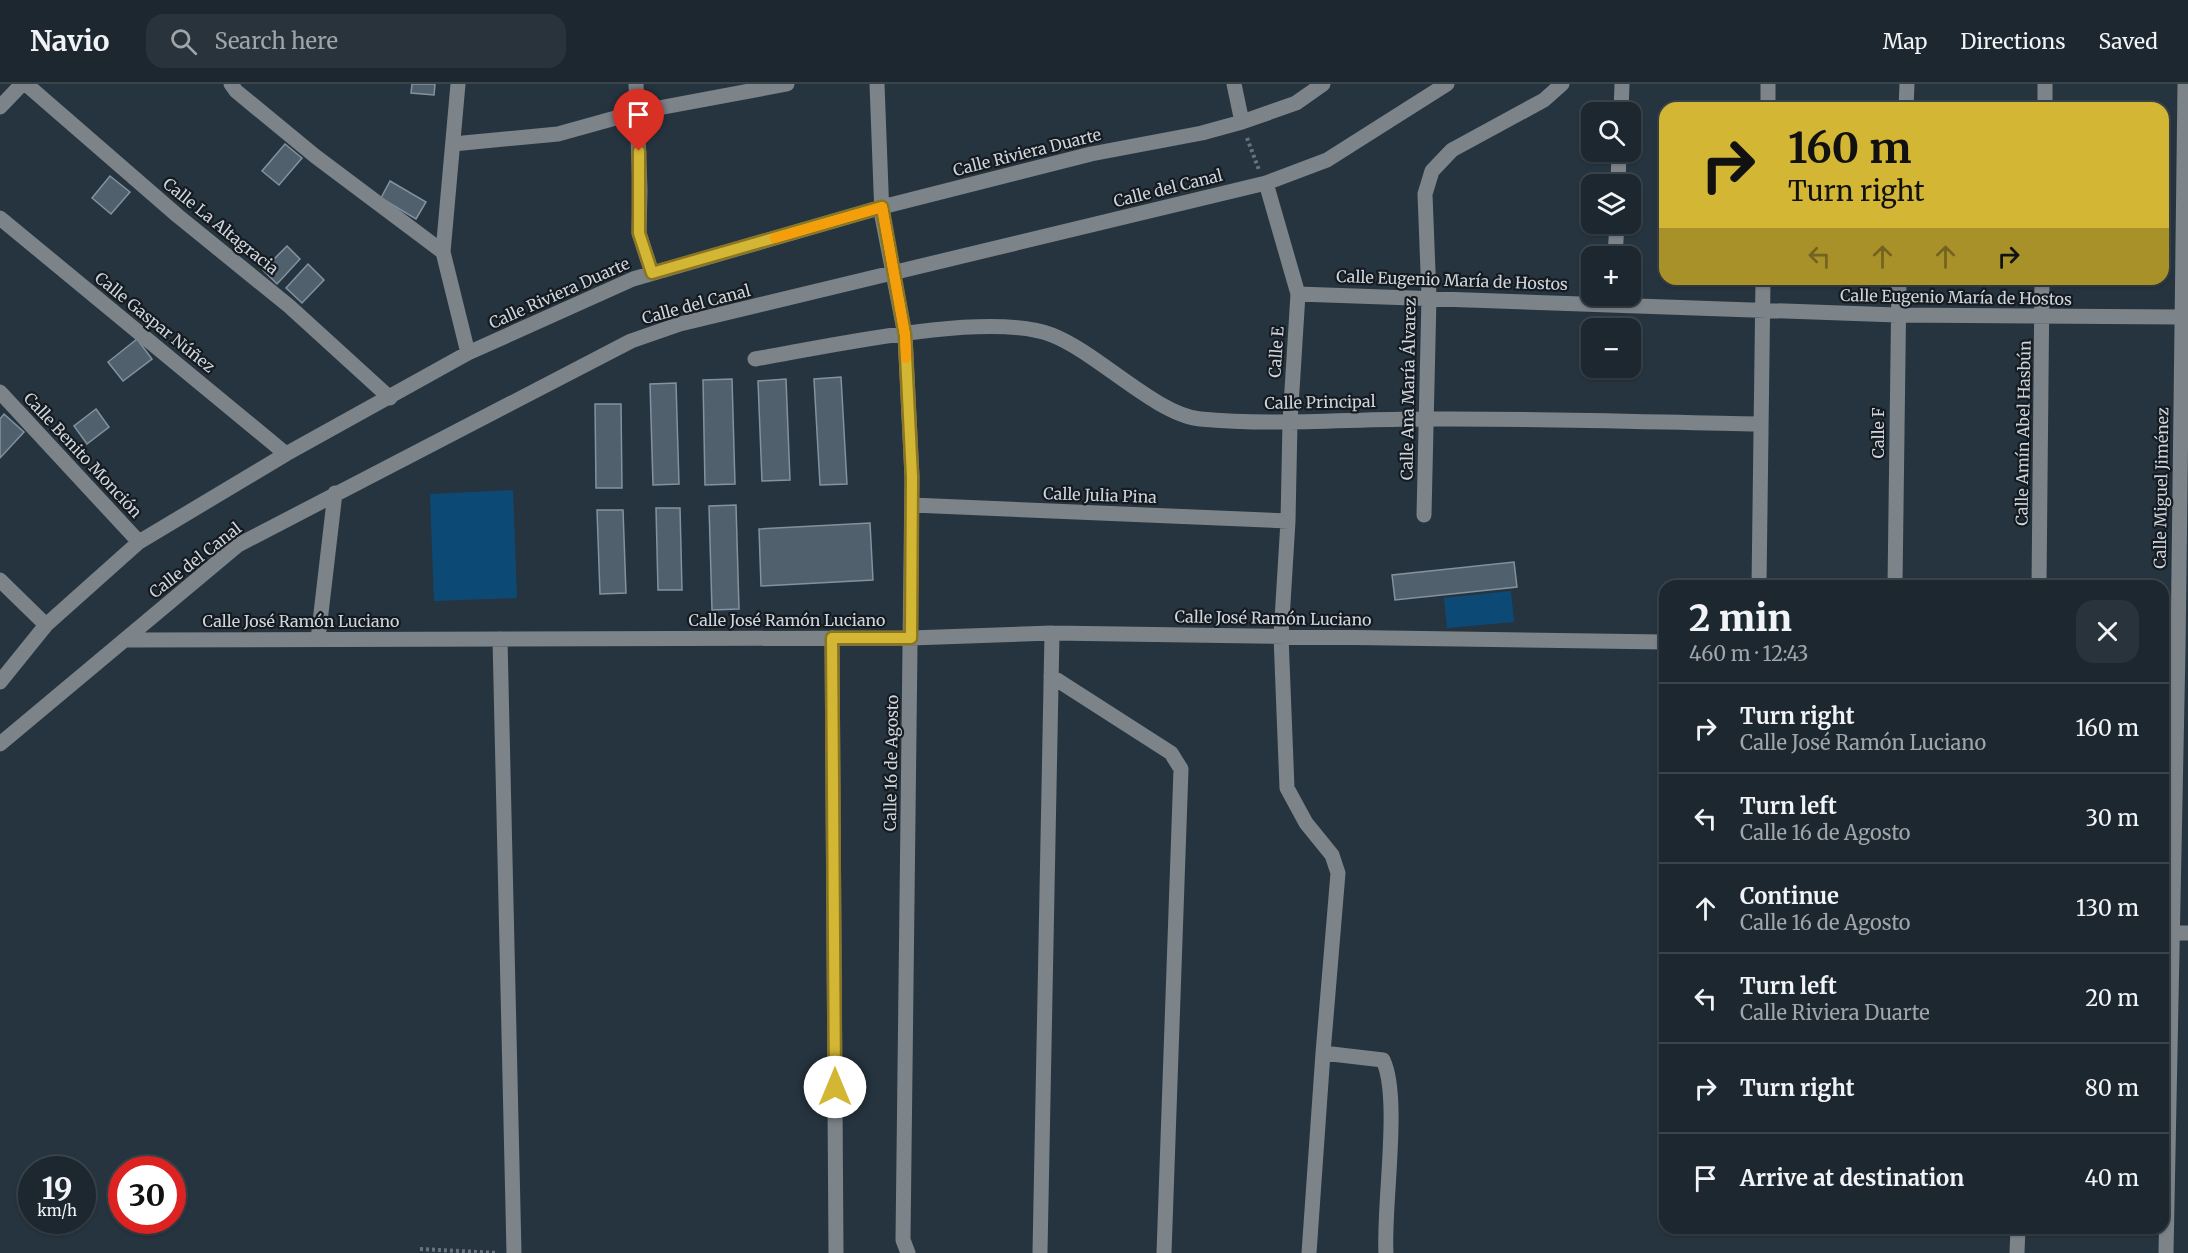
<!DOCTYPE html>
<html lang="en">
<head>
<meta charset="utf-8">
<style>
  body { margin:0; font-family:Merriweather,serif; background:#29333b; color:#f1f3f6; height:100vh; display:flex; flex-direction:column; font-size:22px; white-space:nowrap }
  * { box-sizing:border-box; margin:0 }
  p { font-size:20px; color:#a0a5aa }
  .icon { flex:none; width:33px; height:33px; fill:none; stroke:currentColor; stroke-width:2; stroke-linecap:round; stroke-linejoin:round }
  .map { position:relative; flex:1; overflow:hidden }
  .drawer { position:absolute; left:1659px; top:496px; width:510px; height:654px; display:flex; flex-direction:column; background:#1c272f; border-radius:18px; box-shadow:0 2px 4px #0004,0 0 0 2px #3a444b }
  .drawer>* { flex:none }
  .hud { position:absolute; left:1659px; top:18px; width:510px; height:183px; border-radius:18px; box-shadow:0 2px 4px #0004,0 0 0 2px #3a444b; background:#d4b635; color:#111; overflow:hidden }
  .tools { position:absolute; left:1581px; top:18px; display:grid; gap:12px }
  .tools a { display:grid; place-items:center; width:60px; height:60px; border-radius:12px; background:#1c272f; box-shadow:0 2px 4px #0004,0 0 0 2px #3a444b; font-size:30px }
  .speed { position:absolute; left:18px; top:1072px; display:flex; gap:12px; font-size:30px; font-weight:700; text-align:center }
  .speed>* { display:grid; place-content:center; width:78px; height:78px; border-radius:50%; background:#1c272f; box-shadow:0 2px 4px #0004,0 0 0 2px #3a444b; line-height:1 }
  .speed small { font-size:15px; font-weight:400 }
  .speed .limit { border:9px solid #d22; background:#fff; color:#111 }
  .pin { position:absolute; display:grid; place-items:center; width:51px; height:51px; color:#fff; margin:-62px -26px; border-radius:50% 50% 50% 0; rotate:-45deg; box-shadow:0 0 6px #0007 }
  .pin .icon { rotate:45deg }
  .me { position:absolute; width:66px; margin:-33px; rotate:0deg; stroke-linejoin:round; filter:drop-shadow(0 0 4px #0008) }
  .turn { display:flex; align-items:center; gap:21px; height:126px; padding:0 30px; font-size:27px }
  .turn .icon { width:78px; height:78px; stroke-width:2.5 }
  .turn b { display:block; font-size:42px; line-height:51px }
  .lanes { display:flex; align-items:center; height:57px; padding:0 30px; background:#0003; justify-content:center; gap:30px; direction:ltr }
  .lanes .off { opacity:.35 }
  .round { display:grid; place-items:center; flex:none; width:63px; height:63px; border-radius:18px; background:#29333b }
  .headline { display:flex; align-items:center; justify-content:space-between; height:102px; padding:0 30px }
  h1 { font-size:36px; font-weight:800; line-height:45px }
  ul { padding:0; list-style:none }
  li { display:flex; align-items:center; gap:18px; height:90px; padding:0 30px; border-top:2px solid #3a444b }
  li div { flex:1 }
  li b { display:block; font-size:22px }
  li em { font-style:normal }
  header { display:flex; align-items:center; gap:36px; box-sizing:border-box; height:84px; padding:0 30px; background:#1c272f; border-bottom:2px solid #3a444b }
  header strong { font-size:28px }
  nav { display:flex; gap:33px; margin-inline-start:auto; font-size:21px }
  .search { width:420px; height:54px; background:#29333b; display:flex; align-items:center; gap:15px; box-sizing:border-box; padding:0 21px; border-radius:18px; color:#a0a5aa; font-size:22px }
  .map>svg:first-child { display:block }
  .green { fill:#0c4a75 }
  .building { fill:#51606d; stroke:#8392a0; stroke-width:1.5 }
  .lines { fill:none; stroke-linecap:round; stroke-linejoin:round }
  .path { stroke:#68737d; stroke-width:4; stroke-dasharray:3 3; stroke-linecap:butt }
  .minor { stroke:#7c8389; stroke-width:15 }
  .route-casing { stroke:#8a7622; stroke-width:15 }
  .route { stroke:#d4b635; stroke-width:10 }
  .slow { stroke:#f59e0b; stroke-width:10 }
  .labels { text-anchor:middle; dominant-baseline:central; stroke-width:4.5; stroke-linejoin:round; paint-order:stroke }
  .street-label { font-size:16px; fill:#ced6dd; stroke:#151b20 }
</style>
</head>
<body>
<header>
<strong>Navio</strong>
<div class="search"><svg class="icon" aria-label="search" viewBox="0 0 24 24"><circle cx="10" cy="10" r="6"/><path d="M15 15l6 6"/></svg>Search here</div>
<nav><a>Map</a><a>Directions</a><a>Saved</a></nav>
</header>
<div class="map">
<svg width="2188" height="1169" viewBox="0 0 2188 1169">
  <rect width="100%" height="100%" fill="#26343f"/>
  <path class="green" d="M 513,406 L 517,514 L 434,517 L 430,410 Z
    M 1511,507 L 1514,538 L 1447,544 L 1444,514 Z"/>
  <path class="building" d="M 412,0 L 435,0 L 434,11 L 411,9 Z
    M 285,60 L 302,74 L 279,101 L 262,87 Z
    M 110,92 L 130,108 L 111,130 L 92,114 Z
    M 390,97 L 426,118 L 416,135 L 381,114 Z
    M 287,162 L 300,175 L 277,200 L 263,186 Z
    M 308,180 L 324,196 L 302,219 L 286,204 Z
    M 137,255 L 152,275 L 123,297 L 108,278 Z
    M 841,293 L 847,400 L 820,401 L 814,295 Z
    M 732,295 L 735,400 L 705,401 L 703,296 Z
    M 786,295 L 790,396 L 762,397 L 758,297 Z
    M 676,299 L 679,400 L 653,401 L 650,300 Z
    M 595,320 L 621,320 L 622,404 L 596,404 Z
    M 96,325 L 109,343 L 87,360 L 74,342 Z
    M 4,330 L 24,348 L 0,374 L 0,335 Z
    M 736,421 L 739,525 L 712,526 L 709,422 Z
    M 656,424 L 680,424 L 682,506 L 658,506 Z
    M 597,426 L 623,426 L 626,509 L 600,510 Z
    M 870,439 L 873,496 L 761,502 L 759,445 Z
    M 1514,478 L 1517,503 L 1395,516 L 1392,491 Z"/>
  <g class="lines">
    <path class="path" d="M 1247,54 L 1259,86
      M 420,1165 L 498,1169"/>
    <path class="minor" d="M 26,0 L 178,132 L 289,222 L 390,314
      M 231,0 L 236,7 L 315,72 L 443,168
      M 458,0 L 443,168 L 468,269
      M 636,0 L 640,106 L 639,149 L 652,189
      M 877,0 L 882,132 L 905,251 L 912,393 L 903,1156 L 908,1169
      M 1234,0 L 1242,38
      M 0,23 L 22,0
      M 1768,24 L 1768,0
      M 1906,24 L 1907,0
      M 2045,24 L 2045,0
      M 1621,28 L 1622,0
      M 453,60 L 558,50 L 637,28 L 787,0
      M 1266,99 L 1298,210 L 1290,338 L 1288,437 L 1281,552 L 1287,704 L 1306,739 L 1332,771 L 1338,789 L 1323,969 L 1383,976 C 1401,1013 1383,1122 1386,1169
      M 1618,100 L 1619,68
      M 0,134 L 286,370
      M 1615,172 L 1617,140
      M 1298,210 L 1897,231 L 2181,233
      M 755,275 C 826,263 988,226 1052,251 C 1098,269 1155,330 1200,335 C 1274,342 1349,335 1423,335 C 1535,334 1648,338 1760,340
      M 0,308 L 139,458
      M 912,421 L 1288,437
      M 1424,431 L 1429,213 L 1425,110 L 1432,87 L 1452,66 L 1544,16 L 1562,0
      M 0,496 L 46,541
      M 1759,502 L 1763,195
      M 1895,502 L 1899,195
      M 2039,502 L 2042,195
      M 832,554 L 836,1169
      M 318,555 L 335,409
      M 500,555 L 514,1169
      M 125,556 L 911,554 L 1052,549 L 1665,558
      M 1051,592 L 1171,669 L 1181,685 L 1164,1169
      M 0,598 L 46,541 L 139,458 L 286,370 L 468,269 L 633,195 L 882,123 L 1091,70 L 1202,49 L 1242,38 L 1296,19 L 1323,0
      M 0,660 L 238,461 L 631,257 L 680,240 L 1266,99 L 1327,76 L 1447,0
      M 2171,848 L 2188,849
      M 1040,1169 L 1052,549
      M 1309,1169 L 1323,969
      M 2017,1169 L 2018,1144
      M 2166,1169 L 2178,565 L 2185,0"/>
  </g>
  <g class="lines">
    <g class="route-casing">
      <path id="route" d="M 639,67 L 639,149 L 652,189 L 882,123 L 905,251 L 912,393 L 911,554 L 832,554 L 835,1003"/>
    </g>
    <use href="#route" class="route"/>
    <path class="slow" d="M 775,154 L 882,123 L 905,251 L 906,274"/>
  </g>
  <g class="labels">
    <g class="street-label">
      <text transform="translate(1027 68) rotate(-14)">Calle Riviera Duarte</text>
      <text transform="translate(1168 104) rotate(-14)">Calle del Canal</text>
      <text transform="translate(221 142) rotate(39)">Calle La Altagracia</text>
      <text transform="translate(1452 196) rotate(2)">Calle Eugenio María de Hostos</text>
      <text transform="translate(559 209) rotate(-24)">Calle Riviera Duarte</text>
      <text transform="translate(1956 213) rotate(1)">Calle Eugenio María de Hostos</text>
      <text transform="translate(696 220) rotate(-15)">Calle del Canal</text>
      <text transform="translate(155 238) rotate(39)">Calle Gaspar Núñez</text>
      <text transform="translate(1276 268) rotate(-86)">Calle E</text>
      <text transform="translate(1408 305) rotate(-89)">Calle Ana María Álvarez</text>
      <text transform="translate(1320 318) rotate(-1)">Calle Principal</text>
      <text transform="translate(1878 349) rotate(-90)">Calle F</text>
      <text transform="translate(2023 349) rotate(-89)">Calle Amín Abel Hasbún</text>
      <text transform="translate(83 371) rotate(47)">Calle Benito Monción</text>
      <text transform="translate(2161 404) rotate(-89)">Calle Miguel Jiménez</text>
      <text transform="translate(1100 411) rotate(2)">Calle Julia Pina</text>
      <text transform="translate(195 476) rotate(-38)">Calle del Canal</text>
      <text transform="translate(1273 534) rotate(1)">Calle José Ramón Luciano</text>
      <text x="787" y="536">Calle José Ramón Luciano</text>
      <text x="301" y="537">Calle José Ramón Luciano</text>
      <text transform="translate(891 679) rotate(-89)">Calle 16 de Agosto</text>
    </g>
  </g>
</svg>
<div class="tools">
<a><svg class="icon" aria-label="search" viewBox="0 0 24 24"><circle cx="10" cy="10" r="6"/><path d="M15 15l6 6"/></svg></a>
<a><svg class="icon" aria-label="layers" viewBox="0 0 24 24"><path d="M12 4l9 5-9 5-9-5zM3 14l9 5 9-5"/></svg></a>
<a>+</a>
<a>−</a>
</div>
<div class="speed"><div>19<small>km/h</small></div><div class="limit">30</div></div>
<div class="pin" style="left:639px;top:67px;background:#d93025"><svg class="icon" aria-label="arrive" viewBox="0 0 24 24"><path d="M6 21V4h12l-3 4 3 4H6"/></svg></div>
<svg class="me" style="left:835px;top:1003px" viewBox="-20 -20 40 40"><circle r="19" fill="#fff"/><path d="M0-13L10 11 0 6-10 11z" fill="#d4b635"/></svg>
<div class="hud">
<div class="turn"><svg class="icon" aria-label="right" viewBox="0 0 24 24"><path d="M7 20v-9h11M14 6l5 5-5 5"/></svg><div><b>160 m</b>Turn right</div></div>
<div class="lanes"><svg class="icon off" aria-label="left" viewBox="0 0 24 24"><path d="M17 20v-9H6M10 6l-5 5 5 5"/></svg><svg class="icon off" aria-label="ahead" viewBox="0 0 24 24"><path d="M12 20V5M6 11l6-6 6 6"/></svg><svg class="icon off" aria-label="ahead" viewBox="0 0 24 24"><path d="M12 20V5M6 11l6-6 6 6"/></svg><svg class="icon" aria-label="right" viewBox="0 0 24 24"><path d="M7 20v-9h11M14 6l5 5-5 5"/></svg></div>
</div>
<section class="drawer">
<div class="headline"><div><h1>2 min</h1><p>460 m · 12:43</p></div><a class="round"><svg class="icon" aria-label="close" viewBox="0 0 24 24"><path d="M6 6l12 12M18 6L6 18"/></svg></a></div>
<ul>
<li><svg class="icon" aria-label="right" viewBox="0 0 24 24"><path d="M7 20v-9h11M14 6l5 5-5 5"/></svg><div><b>Turn right</b><p>Calle José Ramón Luciano</p></div><em>160 m</em></li>
<li><svg class="icon" aria-label="left" viewBox="0 0 24 24"><path d="M17 20v-9H6M10 6l-5 5 5 5"/></svg><div><b>Turn left</b><p>Calle 16 de Agosto</p></div><em>30 m</em></li>
<li><svg class="icon" aria-label="ahead" viewBox="0 0 24 24"><path d="M12 20V5M6 11l6-6 6 6"/></svg><div><b>Continue</b><p>Calle 16 de Agosto</p></div><em>130 m</em></li>
<li><svg class="icon" aria-label="left" viewBox="0 0 24 24"><path d="M17 20v-9H6M10 6l-5 5 5 5"/></svg><div><b>Turn left</b><p>Calle Riviera Duarte</p></div><em>20 m</em></li>
<li><svg class="icon" aria-label="right" viewBox="0 0 24 24"><path d="M7 20v-9h11M14 6l5 5-5 5"/></svg><div><b>Turn right</b></div><em>80 m</em></li>
<li><svg class="icon" aria-label="arrive" viewBox="0 0 24 24"><path d="M6 21V4h12l-3 4 3 4H6"/></svg><div><b>Arrive at destination</b></div><em>40 m</em></li>
</ul>
</section>
</div>
</body>
</html>
